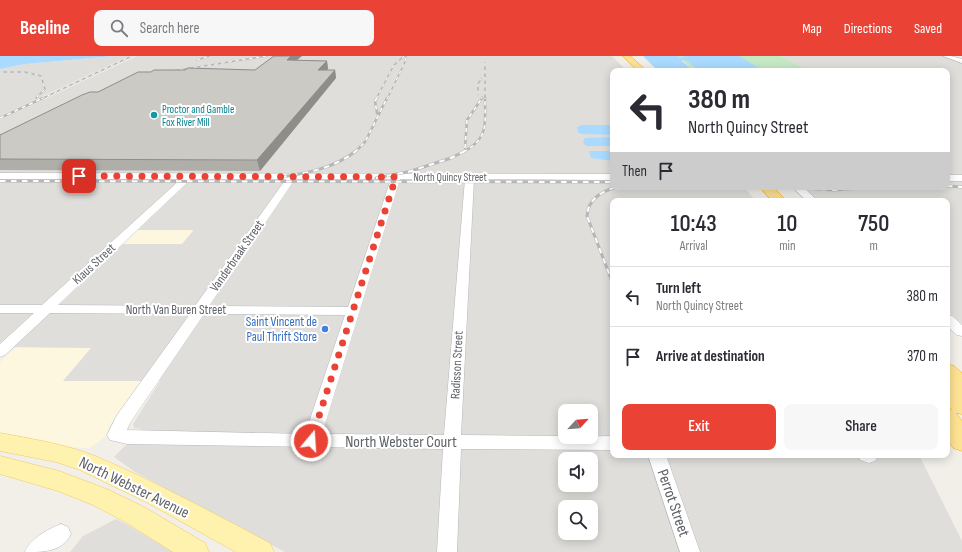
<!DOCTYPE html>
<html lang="en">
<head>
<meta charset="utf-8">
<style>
  body { margin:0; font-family:"Sofia Sans Condensed",sans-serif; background:#f7f7f7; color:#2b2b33; height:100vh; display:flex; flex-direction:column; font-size:15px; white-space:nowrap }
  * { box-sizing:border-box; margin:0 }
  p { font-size:13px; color:#7c7c81 }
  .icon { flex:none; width:22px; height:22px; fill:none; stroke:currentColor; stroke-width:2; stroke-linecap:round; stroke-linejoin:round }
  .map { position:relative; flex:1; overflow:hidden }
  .drawer { position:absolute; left:610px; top:142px; width:340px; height:260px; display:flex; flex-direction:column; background:#fff; border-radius:8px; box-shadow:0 2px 10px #0003 }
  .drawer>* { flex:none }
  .banner { position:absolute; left:610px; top:12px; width:340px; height:122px; border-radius:8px; box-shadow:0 2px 10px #0003; background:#fff; color:#2b2b33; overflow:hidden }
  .needle { width:26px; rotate:64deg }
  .controls { position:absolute; left:558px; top:348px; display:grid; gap:8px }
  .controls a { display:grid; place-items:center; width:40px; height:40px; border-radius:8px; background:#fff; box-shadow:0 2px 10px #0003; font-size:20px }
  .pin { position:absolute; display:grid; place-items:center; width:34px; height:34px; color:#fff; margin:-17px; border-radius:8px; box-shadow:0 2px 6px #0006 }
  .me { position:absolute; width:44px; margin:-22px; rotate:18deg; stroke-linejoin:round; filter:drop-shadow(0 0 3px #0008) }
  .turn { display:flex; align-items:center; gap:14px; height:84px; padding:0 12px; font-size:18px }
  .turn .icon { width:52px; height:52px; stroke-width:2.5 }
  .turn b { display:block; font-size:28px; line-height:34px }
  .then { display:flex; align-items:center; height:38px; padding:0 12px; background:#0003; gap:8px; font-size:15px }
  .eta { display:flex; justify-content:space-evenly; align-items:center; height:68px; text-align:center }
  .eta b { font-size:24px; font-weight:600; line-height:28px }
  .cta { display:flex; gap:8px; margin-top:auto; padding:8px 12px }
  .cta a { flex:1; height:46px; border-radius:8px; background:#ea4335; color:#fff; font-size:16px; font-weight:600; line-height:46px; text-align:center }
  .cta a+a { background:#f7f7f7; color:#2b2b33 }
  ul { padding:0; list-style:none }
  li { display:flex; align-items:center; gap:12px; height:60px; padding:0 12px; border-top:1px solid #e1e1e2 }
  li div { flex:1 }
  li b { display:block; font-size:15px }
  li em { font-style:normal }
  header { display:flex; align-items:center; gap:24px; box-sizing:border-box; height:56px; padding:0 20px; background:#ea4335; color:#fff }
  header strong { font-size:19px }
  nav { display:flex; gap:22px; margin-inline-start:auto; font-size:14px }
  .search { width:280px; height:36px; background:#f7f7f7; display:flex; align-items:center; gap:10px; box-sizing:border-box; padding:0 14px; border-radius:8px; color:#7c7c81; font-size:15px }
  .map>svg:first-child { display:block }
  .commercial { fill:#fef7e0 }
  .industrial { fill:#e0deda; fill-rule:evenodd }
  .green { fill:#c5e8c5 }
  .water { fill:#aadaff }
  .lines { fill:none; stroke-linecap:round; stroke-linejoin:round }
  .minor-casing { stroke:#b5b8bc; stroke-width:1 }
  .major-casing { stroke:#f2c960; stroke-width:1 }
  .highway-casing { stroke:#f9ab00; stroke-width:1 }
  .minor { fill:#fff; fill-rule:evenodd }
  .major { fill:#fff2af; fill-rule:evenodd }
  .highway { fill:#fde293; fill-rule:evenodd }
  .rail-far2-casing { stroke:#b6b7b8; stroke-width:1.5 }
  .rail-far1-casing { stroke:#b6b7b8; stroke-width:2.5 }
  .rail-casing { stroke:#b6b7b8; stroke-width:3 }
  .rail-far2 { stroke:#fff; stroke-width:1; stroke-dasharray:3.5; stroke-linecap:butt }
  .rail-far1 { stroke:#fff; stroke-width:1.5; stroke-dasharray:4; stroke-linecap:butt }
  .rail { stroke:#fff; stroke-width:2; stroke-dasharray:5.5; stroke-linecap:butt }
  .wall { fill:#afaea9 }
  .shaded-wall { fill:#8f8d8a }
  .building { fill:#cccac5; stroke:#8f8d8a }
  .route { stroke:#ea4335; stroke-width:7; stroke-dasharray:0 12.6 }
  .culture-dot { fill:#0f9aa8; stroke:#fff; stroke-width:1.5 }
  .shop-dot { fill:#3f7fe0; stroke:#fff; stroke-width:1.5 }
  .labels { text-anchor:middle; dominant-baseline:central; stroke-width:4; stroke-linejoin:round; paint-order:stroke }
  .far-culture-label { font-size:11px; fill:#0d838f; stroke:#fff; text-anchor:start }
  .far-street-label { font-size:11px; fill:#5f6368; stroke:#fff }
  .street-label { font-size:13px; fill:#5f6368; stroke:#fff }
  .shop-label { font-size:13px; fill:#366cbe; stroke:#fff; text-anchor:end }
  .near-street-label { font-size:16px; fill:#5f6368; stroke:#fff }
</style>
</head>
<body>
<header>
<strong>Beeline</strong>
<div class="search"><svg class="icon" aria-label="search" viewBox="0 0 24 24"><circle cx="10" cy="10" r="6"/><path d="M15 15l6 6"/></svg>Search here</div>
<nav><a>Map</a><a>Directions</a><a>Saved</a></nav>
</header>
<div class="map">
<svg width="962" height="496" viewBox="0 0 962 496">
  <rect width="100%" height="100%" fill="#f1efe8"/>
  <path class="commercial" d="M 139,174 L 193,174 L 182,188 L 124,188 Z
    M 16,291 L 91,292 L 63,325 L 141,325 L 109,370 L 106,380 L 90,392 L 66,391 L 0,378 L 0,306 Z"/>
  <path class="industrial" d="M 113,0 L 129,0 L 0,60 L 0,13 L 25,8 Z
    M 137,0 L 612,0 L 627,15 L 613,15 L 613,119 L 0,117 L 0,64 Z
    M 780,0 L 942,0 L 962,7 L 962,120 L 947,120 L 947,15 L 755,14 L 806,14 Z
    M 0,122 L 613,124 L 613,131 L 744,131 L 756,145 L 613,145 L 613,399 L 919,399 L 962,485 L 962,496 L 285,496 L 135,416 L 114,401 L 142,373 L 134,372 L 133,368 L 160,325 L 63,325 L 91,292 L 0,291 ZM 124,174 L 193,174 L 193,175 L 182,188 L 109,188 ZM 565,355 L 591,355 L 591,381 L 565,381 ZM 565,403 L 591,403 L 591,429 L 565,429 ZM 565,451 L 591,451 L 591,477 L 565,477 Z
    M 947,125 L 962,125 L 962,268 L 947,255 L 947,145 L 817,145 L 801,131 L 947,131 Z
    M 116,463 L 128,469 L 173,496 L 70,496 L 83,480 Z"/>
  <path class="green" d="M 678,0 L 780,0 L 807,14 L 694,15 Z"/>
  <path class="water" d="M 0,0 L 113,0 L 25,8 L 0,13 Z
    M 643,0 L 678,0 L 682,3 L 684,0 L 739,0 L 759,12 L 753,15 L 699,15 L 689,6 L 684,4 L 682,5 L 694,15 L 658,15 Z
    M 582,69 L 613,69 L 613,79 L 583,78 L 578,77 L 577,71 Z
    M 613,81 L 613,90 L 587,90 L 584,88 L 583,85 L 585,82 Z
    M 589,95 L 613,95 L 613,105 L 591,102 Z"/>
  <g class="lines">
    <g class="minor-casing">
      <path id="minor" d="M 943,0 L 951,0 L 962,3 L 962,7 Z
        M 0,117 L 613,118 L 613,124 L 474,123 L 461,379 L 565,380 L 565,381 L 613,380 L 613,394 L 461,393 L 457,496 L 437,496 L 443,393 L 127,388 L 110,384 L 107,379 L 117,359 L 190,258 L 50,257 L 5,299 L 0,301 L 0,288 L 34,257 L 0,257 L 0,249 L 42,249 L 181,123 L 0,123 ZM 191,123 L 286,123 L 195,250 L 58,249 ZM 295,123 L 391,123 L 348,251 L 209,250 ZM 400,123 L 465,123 L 444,379 L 322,378 ZM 204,258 L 345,259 L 305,378 L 127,374 L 130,367 Z
        M 947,119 L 962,119 L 962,125 L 947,125 Z
        M 792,131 L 803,131 L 818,145 L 807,145 Z
        M 947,259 L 952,260 L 962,269 L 962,280 L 957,279 L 947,270 Z
        M 648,399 L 666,399 L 700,496 L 680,496 Z
        M 857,399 L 877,399 L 878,400 L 875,405 L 869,407 L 860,404 Z
        M 61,468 L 68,471 L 71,478 C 62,496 44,496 25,496 C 30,483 48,473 61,468 Z"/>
    </g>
    <g class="major-casing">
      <path id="major" d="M 0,377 C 32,383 65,388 95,400 C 155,425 212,457 270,487 L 274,496 L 236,496 L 146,446 L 80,414 L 56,406 L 0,395 Z
        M 0,400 L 59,415 L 109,434 L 144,451 L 205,487 L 209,496 L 173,496 L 127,467 L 93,449 L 58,435 L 0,418 Z"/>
    </g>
    <g class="highway-casing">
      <path id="highway" d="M 623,0 L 630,0 L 647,15 L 638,15 Z
        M 760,131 L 773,131 L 787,145 L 772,145 Z
        M 947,308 L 954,310 L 962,317 L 962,358 L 956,357 L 962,365 L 962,395 L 953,392 L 947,381 L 947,352 L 952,354 L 947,348 Z"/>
    </g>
    <use href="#minor" class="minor"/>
    <use href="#major" class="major"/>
    <use href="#highway" class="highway"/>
    <g class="rail-far2-casing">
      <path id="rail-far2" d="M 197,4 L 209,0
        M 485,7 L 485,43
        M 0,16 L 25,16 L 41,20 L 45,33 L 36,42
        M 166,16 L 267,0
        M 478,38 L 478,28 L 481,23
        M 41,43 L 132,0
        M 376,43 L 394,9 L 404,0
        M 387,43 L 405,6 L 406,0
        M 481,43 L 482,41"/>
    </g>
    <g class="rail-far1-casing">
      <path id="rail-far1" d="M 377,42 L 375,45 L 377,57
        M 0,62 L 43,42
        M 465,92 L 467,64 L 482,42
        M 355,96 L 365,86 L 387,42
        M 463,96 C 489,83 485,67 485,42"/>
    </g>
    <g class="rail-casing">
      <path id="rail" d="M 408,116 L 451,102 L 465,95
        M 281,121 C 308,117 334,112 356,95
        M 376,122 L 412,115
        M 0,125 L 613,126
        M 947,130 L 962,131
        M 788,131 L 834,134 L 869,131
        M 613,228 L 587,160 C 588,143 601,136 616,131"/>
    </g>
    <use href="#rail-far2" class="rail-far2"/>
    <use href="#rail-far1" class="rail-far1"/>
    <use href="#rail" class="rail"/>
  </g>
  <path class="wall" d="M 302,0 L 297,4 L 327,5 L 328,13 L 327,14 L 335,14 L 336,22 L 260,115 L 0,114 L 0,79 L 98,36 L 255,14 Z"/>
  <path class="shaded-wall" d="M 291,0 L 302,0 L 288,11 L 287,4 Z
    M 327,5 L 328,13 L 319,22 L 318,14 Z
    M 335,14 L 336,22 L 260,115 L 257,104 Z"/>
  <path class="building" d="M 274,0 L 291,0 L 287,4 L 327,5 L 318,14 L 335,14 L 257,104 L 0,103 L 0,79 L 82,39 L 90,36 L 98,36 L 138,16 L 151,16 L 154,14 L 185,14 L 188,12 L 255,14 Z"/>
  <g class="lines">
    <path class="route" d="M 79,120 L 396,121 L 311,385"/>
  </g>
  <circle class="culture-dot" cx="154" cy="59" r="4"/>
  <circle class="shop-dot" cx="325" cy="273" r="4"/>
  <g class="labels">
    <g class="far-culture-label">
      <text x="162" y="53">Proctor and Gamble<tspan x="162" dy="13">Fox River Mill</tspan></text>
    </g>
    <g class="far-street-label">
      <text x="450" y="121">North Quincy Street</text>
    </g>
    <g class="street-label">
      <text transform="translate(237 200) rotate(-55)">Vanderbraak Street</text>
      <text transform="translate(94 208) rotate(-43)">Klaus Street</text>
      <text x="176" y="254">North Van Buren Street</text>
      <text transform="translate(457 309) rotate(-87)">Radisson Street</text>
    </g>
    <g class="shop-label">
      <text x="317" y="266">Saint Vincent de<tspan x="317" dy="15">Paul Thrift Store</tspan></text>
    </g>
    <g class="near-street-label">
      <text x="401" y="386">North Webster Court</text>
      <text transform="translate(134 432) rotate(26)">North Webster Avenue</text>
      <text transform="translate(673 447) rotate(71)">Perrot Street</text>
    </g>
  </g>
</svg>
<div class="controls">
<a><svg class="needle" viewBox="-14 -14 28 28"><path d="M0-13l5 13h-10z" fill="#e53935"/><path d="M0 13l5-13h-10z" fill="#7c7c81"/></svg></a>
<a><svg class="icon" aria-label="sound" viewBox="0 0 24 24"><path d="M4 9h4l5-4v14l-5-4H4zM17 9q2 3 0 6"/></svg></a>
<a><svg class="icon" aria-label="search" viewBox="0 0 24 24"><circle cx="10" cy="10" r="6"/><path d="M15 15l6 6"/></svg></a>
</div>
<div class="pin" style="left:79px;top:120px;background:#d93025"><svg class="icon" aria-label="arrive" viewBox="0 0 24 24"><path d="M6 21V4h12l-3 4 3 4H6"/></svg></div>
<svg class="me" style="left:311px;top:385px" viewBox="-20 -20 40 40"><circle r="17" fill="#ea4335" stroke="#fff" stroke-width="3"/><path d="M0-11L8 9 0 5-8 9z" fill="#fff"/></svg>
<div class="banner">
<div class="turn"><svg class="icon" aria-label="left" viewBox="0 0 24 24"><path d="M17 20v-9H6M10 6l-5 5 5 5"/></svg><div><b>380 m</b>North Quincy Street</div></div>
<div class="then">Then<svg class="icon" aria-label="arrive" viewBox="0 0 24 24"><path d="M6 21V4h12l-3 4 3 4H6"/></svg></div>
</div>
<section class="drawer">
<div class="eta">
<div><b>10:43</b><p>Arrival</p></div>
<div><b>10</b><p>min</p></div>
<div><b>750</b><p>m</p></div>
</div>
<ul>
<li><svg class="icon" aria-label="left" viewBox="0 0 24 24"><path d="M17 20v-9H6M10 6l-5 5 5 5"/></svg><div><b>Turn left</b><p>North Quincy Street</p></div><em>380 m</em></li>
<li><svg class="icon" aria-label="arrive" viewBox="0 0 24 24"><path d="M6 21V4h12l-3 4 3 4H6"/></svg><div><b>Arrive at destination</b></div><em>370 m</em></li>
</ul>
<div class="cta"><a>Exit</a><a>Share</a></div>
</section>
</div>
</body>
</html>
